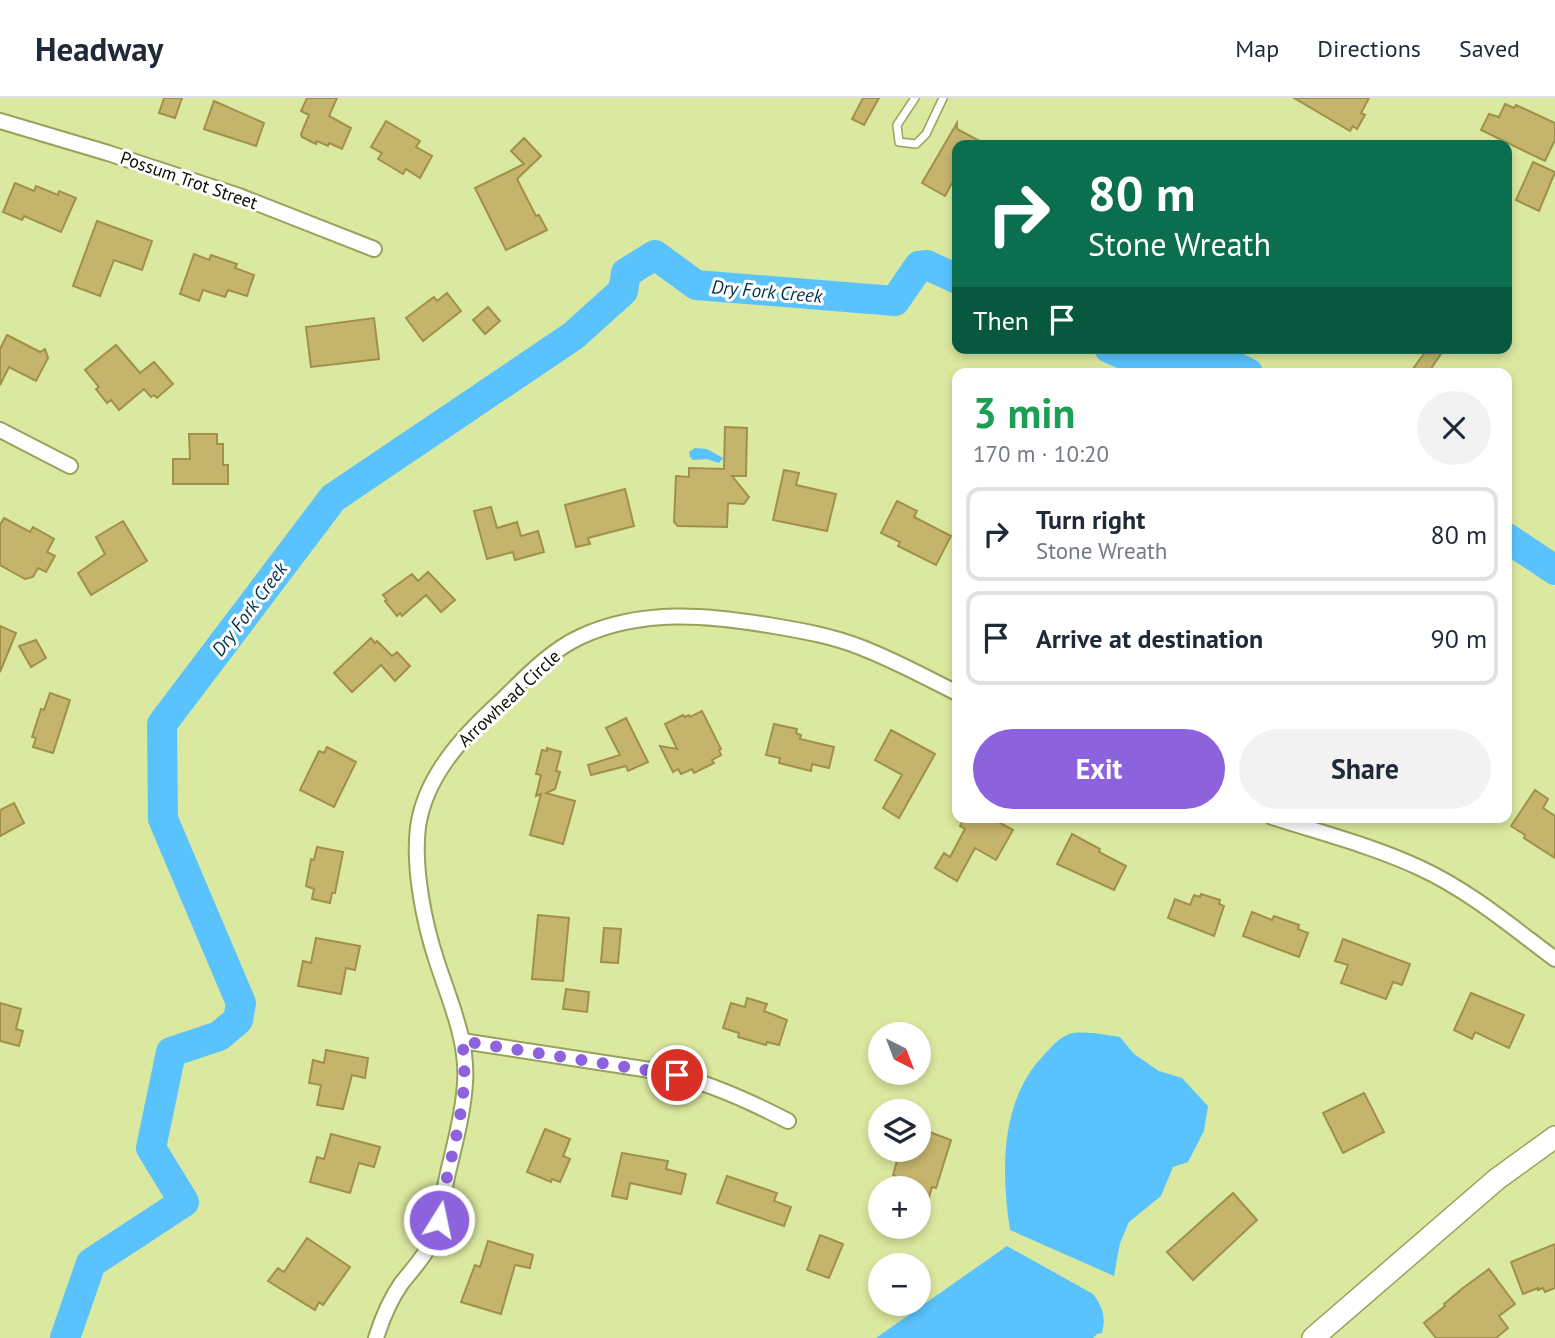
<!DOCTYPE html>
<html lang="en">
<head>
<meta charset="utf-8">
<style>
  body { margin:0; font-family:"PT Sans",sans-serif; background:#f2f2f3; color:#1f2937; height:100vh; display:flex; flex-direction:column; font-size:26px; white-space:nowrap }
  * { box-sizing:border-box; margin:0 }
  p { font-size:23px; color:#747a83 }
  .icon { flex:none; width:38px; height:38px; fill:none; stroke:currentColor; stroke-width:2; stroke-linecap:round; stroke-linejoin:round }
  .map { position:relative; flex:1; overflow:hidden }
  .drawer { position:absolute; left:952px; top:270px; width:560px; height:455px; display:flex; flex-direction:column; background:#fff; border-radius:14px; box-shadow:0 4px 10px #0003 }
  .drawer>* { flex:none }
  .top-card { position:absolute; left:952px; top:42px; width:560px; height:214px; border-radius:14px; box-shadow:0 4px 10px #0003; background:#0b6e4f; color:#fff; overflow:hidden }
  .needle { width:46px; rotate:138deg }
  .buttons { position:absolute; left:868px; top:924px; display:grid; gap:14px }
  .buttons a { display:grid; place-items:center; width:63px; height:63px; border-radius:50%; background:#fff; box-shadow:0 4px 10px #0003; font-size:35px }
  .pin { position:absolute; display:grid; place-items:center; width:60px; height:60px; color:#fff; margin:-30px; border:4px solid #fff; border-radius:50%; box-shadow:0 2px 7px #0007 }
  .me { position:absolute; width:77px; margin:-38px; rotate:10deg; stroke-linejoin:round; filter:drop-shadow(0 0 5px #0008) }
  .turn { display:flex; align-items:center; gap:24px; height:147px; padding:0 21px; font-size:32px }
  .turn .icon { width:91px; height:91px; stroke-width:2.5 }
  .turn b { display:block; font-size:49px; line-height:60px }
  .then { display:flex; align-items:center; height:66px; padding:0 21px; background:#0003; gap:14px; font-size:26px }
  .round { display:grid; place-items:center; flex:none; width:74px; height:74px; border-radius:37px; background:#f2f2f3 }
  .head { display:flex; align-items:center; justify-content:space-between; height:119px; padding:0 21px }
  h1 { font-size:42px; font-weight:600; line-height:52px; color:#1e9e55 }
  .button { display:flex; gap:14px; margin-top:auto; padding:14px 21px }
  .button a { flex:1; height:80px; border-radius:42px; background:#8c63dd; color:#fff; font-size:28px; font-weight:600; line-height:80px; text-align:center }
  .button a+a { background:#f2f2f3; color:#1f2937 }
  ul { padding:0; list-style:none }
  li { display:flex; align-items:center; gap:21px; height:94px; margin:0 14px 10px; padding:0 7px; border:4px solid #e0e1e3; border-radius:14px }
  li div { flex:1 }
  li b { display:block; font-size:26px }
  li em { font-style:normal }
  header { display:flex; align-items:center; gap:42px; box-sizing:border-box; height:98px; padding:0 35px; background:#fff; border-bottom:2px solid #e0e1e3 }
  header strong { font-size:33px }
  nav { display:flex; gap:38px; margin-inline-start:auto; font-size:24px }
  .map>svg:first-child { display:block }
  .water { fill:#5ac3fe }
  .lines { fill:none; stroke-linecap:round; stroke-linejoin:round }
  .river { stroke:#5ac3fe; stroke-width:30 }
  .building { fill:#c5b46c; stroke:#a19049; stroke-width:2 }
  .lane-casing { stroke:#97a25c; stroke-width:10 }
  .street-casing { stroke:#97a25c; stroke-width:18 }
  .secondary-casing { stroke:#97a25c; stroke-width:24 }
  .lane { stroke:#fff; stroke-width:7 }
  .street { stroke:#fff; stroke-width:14 }
  .secondary { stroke:#fff; stroke-width:21 }
  .route { stroke:#8c63dd; stroke-width:12; stroke-dasharray:0 21.6 }
  .labels { text-anchor:middle; dominant-baseline:central; stroke-width:6; stroke-linejoin:round; paint-order:stroke }
  .street-label { font-size:18px; fill:#0c0f00; stroke:#fff }
  .water-label { font-size:19px; font-style:italic; fill:#03334b; stroke:#fff }
</style>
</head>
<body>
<header>
<strong>Headway</strong>
<nav><a>Map</a><a>Directions</a><a>Saved</a></nav>
</header>
<div class="map">
<svg width="1555" height="1240" viewBox="0 0 1555 1240">
  <rect width="100%" height="100%" fill="#dbe89f"/>
  <path class="water" d="M 695,350 L 707,351 L 723,360 L 719,365 L 707,361 L 693,362 L 690,359 L 689,354 Z
    M 1094,935 L 1120,939 L 1134,956 L 1159,973 L 1182,980 L 1208,1008 L 1204,1033 L 1188,1064 L 1173,1069 L 1161,1098 L 1129,1124 L 1120,1145 L 1114,1178 L 1010,1132 C 1001,1074 1000,1003 1043,958 C 1050,950 1058,941 1067,937 C 1074,933 1086,935 1094,935 Z
    M 1007,1148 L 1093,1196 C 1103,1209 1106,1219 1102,1235 L 1097,1236 L 1093,1240 L 876,1240 Z"/>
  <g class="lines">
    <path class="river" d="M 1109,250 L 1125,257 L 1238,270 L 1248,275
      M 1507,440 L 1555,472
      M 65,1240 L 91,1165 L 184,1104 L 151,1050 L 171,954 L 219,938 L 238,922 L 241,905 L 163,721 L 162,626 L 333,400 L 573,238 L 623,193 L 626,175 L 655,157 L 696,187 L 895,203 L 919,168 L 927,167 L 957,181"/>
  </g>
  <path class="building" d="M 164,0 L 182,0 L 175,20 L 159,15 Z
    M 307,0 L 337,0 L 329,18 L 351,30 L 342,51 L 329,45 L 328,48 L 317,43 L 316,46 L 302,39 L 301,36 L 309,17 L 301,13 Z
    M 863,0 L 879,0 L 864,27 L 852,21 Z
    M 1294,0 L 1369,0 L 1361,15 L 1365,17 L 1357,31 L 1353,28 L 1350,33 Z
    M 214,3 L 264,25 L 256,48 L 204,31 Z
    M 1505,6 L 1514,10 L 1516,7 L 1555,25 L 1555,42 L 1545,63 L 1481,32 L 1489,16 L 1499,19 Z
    M 386,23 L 420,43 L 416,49 L 432,58 L 420,80 L 406,71 L 403,76 L 378,61 L 382,55 L 371,49 Z
    M 957,25 L 957,31 L 987,47 L 957,47 L 957,76 L 945,98 L 922,85 Z
    M 524,40 L 541,58 L 517,81 L 536,118 L 539,117 L 547,132 L 506,152 L 475,90 L 524,66 L 511,53 Z
    M 1533,64 L 1555,74 L 1539,113 L 1516,102 Z
    M 15,85 L 34,93 L 36,88 L 58,97 L 59,93 L 76,100 L 61,134 L 24,118 L 22,122 L 3,114 Z
    M 97,123 L 152,143 L 142,172 L 114,162 L 100,198 L 73,188 Z
    M 194,156 L 209,162 L 211,157 L 237,166 L 235,170 L 254,177 L 247,198 L 228,192 L 225,199 L 203,192 L 199,203 L 180,196 Z
    M 447,195 L 461,213 L 423,243 L 406,220 L 434,199 L 437,203 Z
    M 488,209 L 500,223 L 485,236 L 473,222 Z
    M 374,220 L 379,261 L 311,269 L 306,229 Z
    M 7,237 L 40,254 L 45,251 L 48,260 L 36,283 L 9,269 L 0,287 L 0,251 Z
    M 116,247 L 140,275 L 154,264 L 173,286 L 157,300 L 154,297 L 151,299 L 144,291 L 119,312 L 111,302 L 107,305 L 96,291 L 99,289 L 85,272 Z
    M 1428,250 L 1445,250 L 1428,275 L 1410,275 Z
    M 725,329 L 747,330 L 746,378 L 732,378 L 749,399 L 744,406 L 728,405 L 727,429 L 678,428 L 674,424 L 676,378 L 689,379 L 689,370 L 724,371 Z
    M 189,336 L 217,336 L 217,346 L 223,346 L 223,367 L 228,367 L 228,386 L 173,386 L 173,361 L 190,361 Z
    M 784,372 L 799,375 L 796,387 L 836,396 L 827,433 L 773,422 Z
    M 625,391 L 634,428 L 588,440 L 590,446 L 576,449 L 565,407 Z
    M 897,403 L 917,413 L 914,419 L 951,438 L 936,467 L 898,448 L 900,444 L 881,435 Z
    M 491,409 L 497,430 L 517,424 L 521,438 L 538,433 L 544,454 L 515,462 L 513,454 L 487,461 L 474,413 Z
    M 4,420 L 30,434 L 33,429 L 54,441 L 47,454 L 55,458 L 46,474 L 38,470 L 33,479 L 25,481 L 0,467 L 0,427 Z
    M 123,423 L 147,463 L 91,497 L 78,475 L 105,456 L 96,439 Z
    M 428,474 L 455,502 L 441,514 L 426,497 L 402,518 L 400,515 L 397,518 L 385,503 L 387,502 L 383,497 L 412,476 L 418,483 Z
    M 0,528 L 16,535 L 0,574 Z
    M 371,540 L 375,545 L 377,543 L 392,558 L 397,554 L 410,568 L 395,583 L 381,567 L 352,594 L 334,575 Z
    M 36,542 L 46,560 L 31,569 L 19,548 Z
    M 50,595 L 70,602 L 53,655 L 33,649 L 36,640 L 32,639 L 41,611 L 44,612 Z
    M 702,613 L 721,651 L 719,652 L 721,657 L 712,662 L 714,665 L 694,675 L 692,671 L 681,676 L 678,671 L 673,674 L 660,648 L 677,651 L 665,626 L 683,617 L 685,619 L 689,617 L 690,619 Z
    M 626,620 L 648,664 L 628,673 L 626,668 L 591,677 L 588,667 L 620,657 L 606,630 Z
    M 774,626 L 797,631 L 796,635 L 801,637 L 800,641 L 834,649 L 829,670 L 812,666 L 811,673 L 779,665 L 780,660 L 766,657 Z
    M 891,632 L 935,656 L 899,720 L 883,710 L 902,677 L 875,662 Z
    M 327,649 L 356,664 L 334,709 L 300,692 L 319,653 L 324,655 Z
    M 547,650 L 561,654 L 556,673 L 560,674 L 555,691 L 546,695 L 575,703 L 563,746 L 530,737 L 541,696 L 536,698 L 541,677 L 536,676 L 542,652 L 547,653 Z
    M 1535,692 L 1548,701 L 1543,710 L 1555,718 L 1555,760 L 1524,740 L 1525,737 L 1511,728 Z
    M 14,705 L 24,725 L 0,738 L 0,712 Z
    M 965,719 L 1004,719 L 1000,725 L 1013,732 L 996,762 L 975,750 L 957,783 L 935,770 L 944,755 L 950,759 L 965,731 L 960,728 Z
    M 1072,736 L 1100,751 L 1099,754 L 1126,768 L 1114,792 L 1057,766 Z
    M 317,749 L 343,754 L 335,795 L 332,795 L 330,805 L 312,801 L 314,791 L 306,788 L 311,761 L 314,762 Z
    M 1201,796 L 1220,802 L 1219,806 L 1224,808 L 1214,838 L 1168,820 L 1175,801 L 1190,807 L 1194,797 L 1200,799 Z
    M 1252,814 L 1272,822 L 1274,818 L 1299,827 L 1298,831 L 1308,835 L 1299,859 L 1243,838 Z
    M 538,817 L 569,820 L 563,883 L 532,881 Z
    M 604,830 L 621,831 L 618,865 L 601,864 Z
    M 316,840 L 360,848 L 355,872 L 346,870 L 341,896 L 298,888 L 303,863 L 311,865 Z
    M 1343,841 L 1410,866 L 1402,887 L 1393,884 L 1386,901 L 1341,885 L 1348,867 L 1335,863 Z
    M 566,891 L 589,894 L 587,914 L 563,911 Z
    M 1471,895 L 1524,917 L 1509,950 L 1475,934 L 1472,941 L 1454,932 Z
    M 747,900 L 767,906 L 764,913 L 787,922 L 779,947 L 767,944 L 766,947 L 738,939 L 739,935 L 723,930 L 731,905 L 745,909 Z
    M 0,905 L 21,911 L 16,931 L 23,933 L 19,948 L 0,943 Z
    M 326,952 L 368,960 L 365,980 L 352,977 L 343,1011 L 317,1007 L 321,987 L 309,985 L 313,962 L 324,965 Z
    M 1364,995 L 1384,1034 L 1343,1055 L 1323,1015 Z
    M 919,1030 L 951,1042 L 936,1090 L 932,1089 L 922,1123 L 919,1122 L 919,1090 L 894,1090 L 897,1079 L 893,1077 L 900,1052 L 919,1052 Z
    M 545,1031 L 570,1041 L 563,1058 L 570,1061 L 560,1084 L 552,1081 L 551,1084 L 527,1074 Z
    M 331,1036 L 380,1049 L 374,1069 L 359,1065 L 350,1095 L 310,1084 L 317,1059 L 324,1061 Z
    M 622,1055 L 668,1063 L 666,1071 L 686,1076 L 681,1096 L 630,1085 L 627,1101 L 612,1098 Z
    M 727,1078 L 777,1095 L 774,1103 L 791,1109 L 784,1128 L 717,1105 Z
    M 1233,1095 L 1257,1122 L 1193,1182 L 1167,1154 Z
    M 820,1137 L 843,1146 L 829,1180 L 807,1172 Z
    M 307,1140 L 350,1169 L 323,1207 L 319,1204 L 315,1212 L 268,1183 L 278,1170 L 284,1174 Z
    M 488,1143 L 533,1157 L 530,1170 L 515,1167 L 501,1216 L 461,1204 L 475,1167 L 480,1169 Z
    M 1555,1146 L 1555,1190 L 1545,1194 L 1543,1190 L 1538,1192 L 1538,1190 L 1523,1196 L 1511,1164 Z
    M 1489,1171 L 1515,1206 L 1499,1218 L 1508,1230 L 1496,1240 L 1436,1240 L 1424,1225 L 1445,1208 L 1444,1206 L 1463,1190 Z"/>
  <g class="lines">
    <g class="lane-casing">
      <path id="lane" d="M 915,0 L 897,27 L 899,44 L 916,46 L 926,36 L 943,0"/>
    </g>
    <g class="street-casing">
      <path id="street" d="M 0,23 L 108,55 L 239,98 L 374,151
        M 0,332 L 70,368
        M 1272,719 C 1322,735 1373,748 1420,770 C 1470,793 1512,829 1555,861
        M 462,943 L 663,974 C 707,984 747,1002 788,1023
        M 376,1240 C 382,1221 389,1203 401,1186 C 410,1174 422,1162 429,1148 C 440,1126 442,1102 447,1079 C 454,1048 463,1017 465,985 C 468,943 450,904 437,864 C 424,825 413,770 418,729 C 425,679 462,639 498,606 C 523,582 548,554 580,539 C 642,510 709,517 774,528 C 803,533 832,538 860,549 C 894,562 925,579 957,595"/>
    </g>
    <g class="secondary-casing">
      <path id="secondary" d="M 1313,1240 L 1497,1081 L 1555,1039"/>
    </g>
    <use href="#lane" class="lane"/>
    <use href="#street" class="street"/>
    <use href="#secondary" class="secondary"/>
  </g>
  <g class="lines">
    <path class="route" d="M 439,1122 C 447,1063 472,1004 462,943 L 677,977"/>
  </g>
  <g class="labels">
    <g class="street-label">
      <text transform="translate(189 82) rotate(19)">Possum Trot Street</text>
      <text transform="translate(509 600) rotate(-43)">Arrowhead Circle</text>
    </g>
    <g class="water-label">
      <text transform="translate(767 193) rotate(5)">Dry Fork Creek</text>
      <text transform="translate(249 511) rotate(-53)">Dry Fork Creek</text>
    </g>
  </g>
</svg>
<div class="buttons">
<a><svg class="needle" viewBox="-14 -14 28 28"><path d="M0-13l5 13h-10z" fill="#e53935"/><path d="M0 13l5-13h-10z" fill="#747a83"/></svg></a>
<a><svg class="icon" aria-label="layers" viewBox="0 0 24 24"><path d="M12 4l9 5-9 5-9-5zM3 14l9 5 9-5"/></svg></a>
<a>+</a>
<a>−</a>
</div>
<div class="pin" style="left:677px;top:977px;background:#d93025"><svg class="icon" aria-label="arrive" viewBox="0 0 24 24"><path d="M6 21V4h12l-3 4 3 4H6"/></svg></div>
<svg class="me" style="left:439px;top:1122px" viewBox="-20 -20 40 40"><circle r="17" fill="#8c63dd" stroke="#fff" stroke-width="3"/><path d="M0-11L8 9 0 5-8 9z" fill="#fff"/></svg>
<div class="top-card">
<div class="turn"><svg class="icon" aria-label="right" viewBox="0 0 24 24"><path d="M7 20v-9h11M14 6l5 5-5 5"/></svg><div><b>80 m</b>Stone Wreath</div></div>
<div class="then">Then<svg class="icon" aria-label="arrive" viewBox="0 0 24 24"><path d="M6 21V4h12l-3 4 3 4H6"/></svg></div>
</div>
<section class="drawer">
<div class="head"><div><h1>3 min</h1><p>170 m · 10:20</p></div><a class="round"><svg class="icon" aria-label="close" viewBox="0 0 24 24"><path d="M6 6l12 12M18 6L6 18"/></svg></a></div>
<ul>
<li><svg class="icon" aria-label="right" viewBox="0 0 24 24"><path d="M7 20v-9h11M14 6l5 5-5 5"/></svg><div><b>Turn right</b><p>Stone Wreath</p></div><em>80 m</em></li>
<li><svg class="icon" aria-label="arrive" viewBox="0 0 24 24"><path d="M6 21V4h12l-3 4 3 4H6"/></svg><div><b>Arrive at destination</b></div><em>90 m</em></li>
</ul>
<div class="button"><a>Exit</a><a>Share</a></div>
</section>
</div>
</body>
</html>
